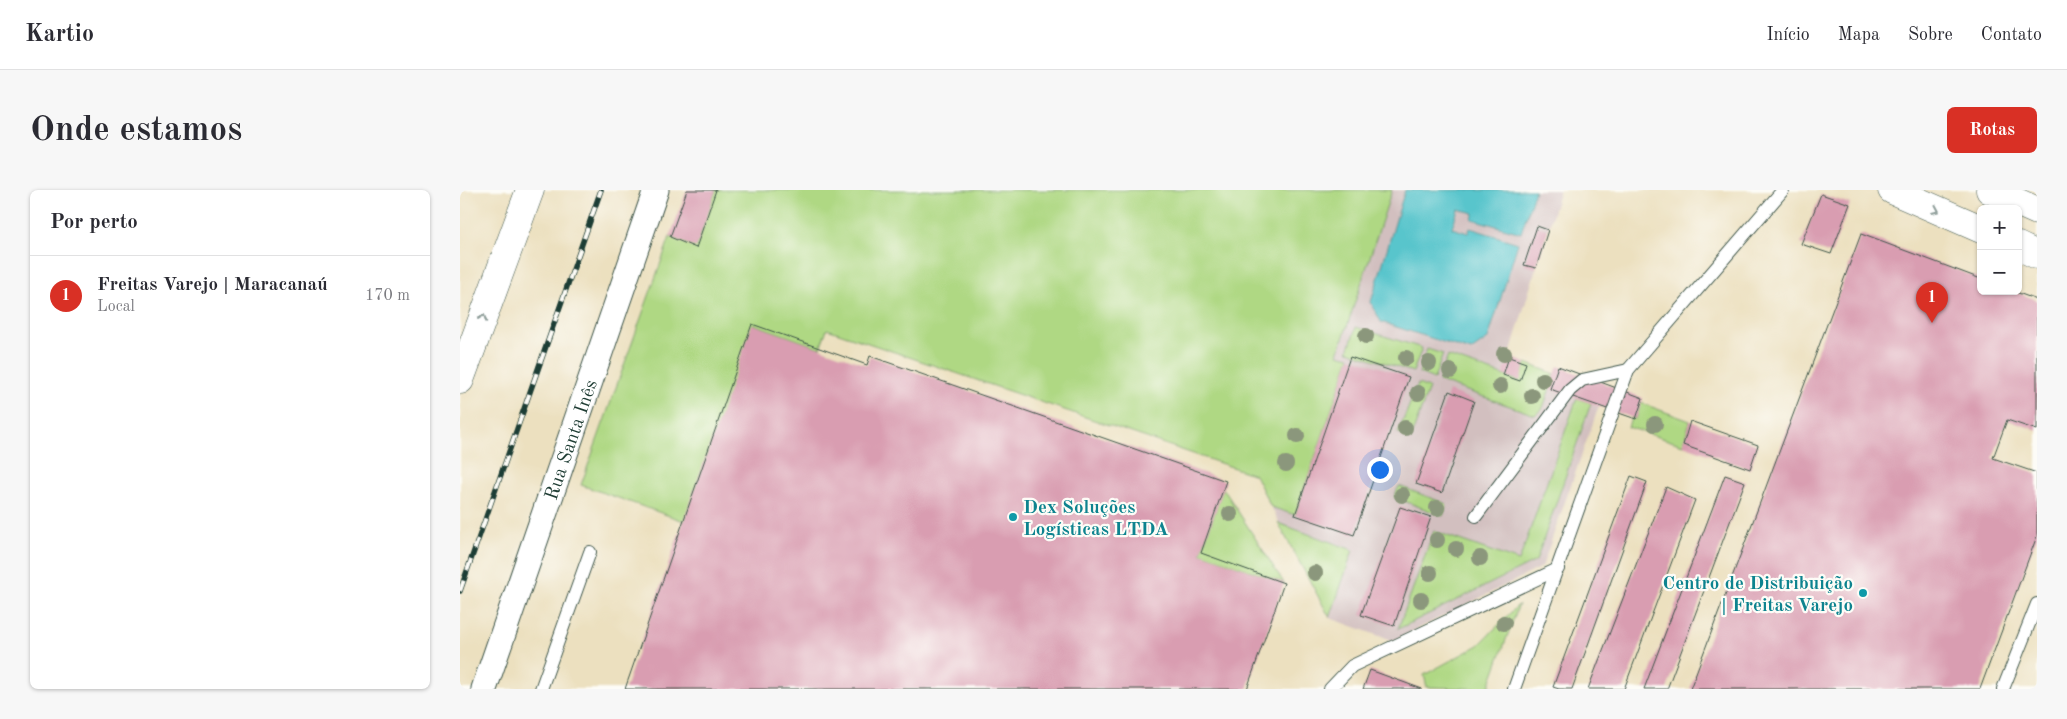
<!DOCTYPE html>
<html lang="pt">
<head>
<meta charset="utf-8">
<style>
  body { margin:0; font-family:"Old Standard TT",serif; background:#f7f7f7; color:#2b2b33 }
  .controls { position:absolute; right:15px; top:15px; display:grid; overflow:hidden; border-radius:8px; box-shadow:0 1px 4px #0004 }
  .controls button { width:45px; height:45px; display:grid; place-items:center; padding:0; border:0; border-bottom:1px solid #e1e1e2; background:#fff; color:#2b2b33; font:25px sans-serif }
  .you { position:absolute; left:919px; top:279px; width:18px; height:18px; margin:-12px; border:4px solid #fff; border-radius:50%; background:#1a73e8; box-shadow:0 0 0 8px #1a73e833 }
  .badge { display:grid; place-items:center; width:32px; height:32px; border-radius:50%; background:#d93025; color:#fff; font-size:16px; font-weight:700 }
  .pin { position:absolute; translate:-50% -41px; filter:drop-shadow(0 1px 2px #0008) }
  .pin::after { content:''; position:absolute; top:26px; width:18px; height:15px; background:inherit; clip-path:polygon(0 0,100% 0,50% 100%) }
  .list { margin:0; padding:0; list-style:none }
  h2 { display:flex; justify-content:space-between; align-items:center; height:65px; margin:0; padding:0 20px; font-size:21px }
  h2 small { font-size:16px; font-weight:400; color:#7c7c81 }
  .list li { display:grid; grid-template-columns:32px 1fr auto; gap:15px; align-items:center; box-sizing:border-box; height:80px; padding:0 20px; border-top:1px solid #e1e1e2 }
  .list b { display:block; font-size:19px; white-space:nowrap }
  .list p { margin:0; font-size:16px; white-space:nowrap; color:#7c7c81 }
  .list em { font-size:16px; font-style:normal; color:#7c7c81 }
  .map { position:relative; flex:none; width:1577px; height:499px; overflow:hidden; border-radius:8px }
  header { display:flex; align-items:center; gap:30px; box-sizing:border-box; height:70px; padding:0 25px; background:#fff; border-bottom:1px solid #e1e1e2 }
  header strong { font-size:24px }
  nav { display:flex; gap:28px; margin-inline-start:auto; font-size:18px }
  .intro { display:flex; align-items:center; justify-content:space-between; box-sizing:border-box; height:120px; padding:0 30px }
  h1 { margin:0; font-size:35px }
  .button { padding:12px 22px; border-radius:8px; background:#d93025; color:#fff; font-size:18px; font-weight:700 }
  main { display:flex; gap:30px; padding:0 30px }
  aside { flex:1; background:#fff; border-radius:8px; box-shadow:0 1px 4px #0004 }
  .map>svg:first-child { display:block }
  .industrial { fill:#d2bfbf }
  .green { fill:#afd883; stroke:#678a5c }
  .water { fill:#58c5cc; stroke:#3c8180 }
  .building { fill:#d99db1 }
  .lines { fill:none; stroke-linecap:round; stroke-linejoin:round }
  .service-casing { stroke:#3e5549; stroke-width:14 }
  .minor-casing { stroke:#3e5549; stroke-width:27 }
  .secondary-casing { stroke:#3e5549; stroke-width:29 }
  .trunk-casing { stroke:#3e5549; stroke-width:29 }
  .service { stroke:#fff; stroke-width:12 }
  .minor { stroke:#fff; stroke-width:25 }
  .secondary { stroke:#fff; stroke-width:28 }
  .trunk { stroke:#fff; stroke-width:28 }
  .rail-casing { stroke:#1f3d34; stroke-width:5.5 }
  .rail { stroke:#fdfcf7; stroke-width:4; stroke-dasharray:11; stroke-linecap:butt }
  .tree { fill:#8b977b }
  .oneway { stroke:#8f9e9a }
  .culture-dot { fill:#0f9aa8; stroke:#fdfcf7; stroke-width:2 }
  .labels { text-anchor:middle; stroke-width:4.5; stroke-linejoin:round; paint-order:stroke }
  .street-label { font-size:19px; fill:#1f3d34; stroke:#fdfcf7 }
  .culture-label { font-size:19px; font-weight:bold; fill:#0d838f; stroke:#fdfcf7; text-anchor:start }
</style>
</head>
<body>
<header>
<strong>Kartio</strong>
<nav><a>Início</a><a>Mapa</a><a>Sobre</a><a>Contato</a></nav>
</header>
<div class="intro"><h1>Onde estamos</h1><a class="button">Rotas</a></div>
<main>
<aside>
<h2>Por perto<small></small></h2>
<ul class="list">
<li><span class="badge">1</span><div><b>Freitas Varejo | Maracanaú</b><p>Local</p></div><em>170 m</em></li>
</ul>
</aside>
<div class="map">
<svg width="1577" height="499" viewBox="0 0 1577 499">
  <rect width="100%" height="100%" fill="#fdfcf7"/>
  <filter id="ink" filterUnits="userSpaceOnUse"><feTurbulence type="fractalNoise" baseFrequency=".02" numOctaves="2"/><feDisplacementMap in="SourceGraphic" scale="10" xChannelSelector="R" yChannelSelector="G"/><feConvolveMatrix kernelMatrix="1 2 1 2 8 2 1 2 1" color-interpolation-filters="sRGB"/></filter>
  <filter id="wash" filterUnits="userSpaceOnUse"><feTurbulence type="fractalNoise" baseFrequency=".0096" numOctaves="4" result="noise"/><feDisplacementMap in="SourceGraphic" scale="20" xChannelSelector="R" yChannelSelector="G"/><feGaussianBlur stdDeviation="1.12" result="paint"/><feColorMatrix in="noise" values="0 0 0 0 0 0 0 0 0 0 0 0 0 0 0 0 0 1.4 0 .05"/><feComposite in="paint" operator="in"/></filter>
  <g filter="url(#wash)">
    <rect width="100%" height="100%" fill="#ece0bf"/>
    <!-- industrial -->
    <path class="industrial" d="M932,0H1100L1049,167L1095,184L1090,199L1139,216L1082,377L933,451L870,428L811,317L836,324L889,168L878,164Z"/>
    <!-- green -->
    <g class="green">
      <path d="M256,0H932L878,164L890,167L835,325L811,317L795,285L367,139L360,158L293,134L224,331L121,295L210,47L236,57Z"/>
      <path d="M896,137L962,158L953,182L888,161Z"/>
      <path d="M967,159L983,164L974,189L959,183Z"/>
      <path d="M988,166L1059,191L1066,173L1095,184L1083,218L1075,225L979,191Z"/>
      <path d="M958,194L969,198L951,247L938,243Z"/>
      <path d="M1117,208L1131,213L1076,371L938,439L974,341L1059,371Z"/>
      <path d="M1181,213L1230,231L1223,255L1168,237L1171,228L1176,229Z"/>
      <path d="M939,296L987,314L983,326L934,307Z"/>
      <path d="M763,298L824,393L741,363Z"/>
      <path d="M818,333L893,360L870,428Z"/>
      <path d="M1059,414L1028,499L967,497L964,485L1019,455Z"/>
    </g>
    <!-- water -->
    <path class="water" d="M945,0H1075L1061,43L1012,29L1014,23L998,19L992,38L1008,43L1010,38L1058,53L1028,149L1011,161L921,132L911,112Z"/>
    <g id="blocks">
      <!-- building -->
      <g class="building">
        <path d="M227,0H256L236,58L210,47Z"/>
        <path d="M1361,4L1390,14L1371,64L1341,54Z"/>
        <path d="M1077,36L1088,40L1076,78L1064,75Z"/>
        <path d="M1401,44L1521,89V101H1553L1577,110V240L1547,230L1533,268L1577,283V346L1520,499H1230Z"/>
        <path d="M292,134L407,175L410,166L766,291L741,363L824,393L787,499H165Z"/>
        <path d="M890,167L949,187L894,345L835,325Z"/>
        <path d="M1049,167L1066,173L1060,191L1043,185Z"/>
        <path d="M1098,176L1183,208L1176,229L1090,199Z"/>
        <path d="M989,201L1014,211L982,303L956,294Z"/>
        <path d="M1230,231L1298,255L1290,279L1223,255Z"/>
        <path d="M1265,285L1285,292L1207,499H1184Z"/>
        <path d="M1171,286L1187,292L1112,499H1099L1093,497Z"/>
        <path d="M1206,297L1235,310L1164,499H1128Z"/>
        <path d="M940,317L971,327L934,436L901,425Z"/>
        <path d="M910,480L962,499H903Z"/>
      </g>
    </g>
  </g>
  <g filter="url(#ink)">
    <use href="#blocks" fill-opacity="0" stroke="#3e5549" stroke-width="1"/>
    <g class="lines">
      <!-- service casing -->
      <g class="service-casing">
        <g id="service">
          <path d="M1016,326L1110,200L1122,190L1168,180"/>
          <path d="M81,499L130,362"/>
          <path d="M870,499L892,476L1098,379"/>
          <path d="M1054,499L1168,180L1323,0"/>
          <path d="M1543,499L1577,414"/>
        </g>
      </g>
      <!-- minor casing -->
      <g class="minor-casing">
        <g id="minor">
          <path id="s1" d="M24,499L196,0"/>
        </g>
      </g>
      <!-- secondary casing -->
      <g class="secondary-casing">
        <g id="secondary">
          <path d="M1432,0L1521,39"/>
          <path d="M1530,0L1577,21"/>
          <path d="M1558,56L1577,65"/>
        </g>
      </g>
      <!-- trunk casing -->
      <g class="trunk-casing">
        <path id="trunk" d="M0,190L70,0"/>
      </g>
      <!-- service -->
      <use href="#service" class="service"/>
      <!-- minor -->
      <use href="#minor" class="minor"/>
      <!-- secondary -->
      <use href="#secondary" class="secondary"/>
      <!-- trunk -->
      <use href="#trunk" class="trunk"/>
      <!-- rail casing -->
      <g class="rail-casing">
        <path id="rail" d="M0,401L141,0"/>
      </g>
      <!-- rail -->
      <use href="#rail" class="rail"/>
    </g>
    <!-- trees -->
    <g class="tree">
      <circle cx="906" cy="146" r="8"/>
      <circle cx="1044" cy="164" r="8"/>
      <circle cx="946" cy="168" r="8"/>
      <circle cx="969" cy="173" r="8"/>
      <circle cx="990" cy="181" r="8"/>
      <circle cx="1083" cy="190" r="8"/>
      <circle cx="1040" cy="196" r="8"/>
      <circle cx="958" cy="203" r="8"/>
      <circle cx="1072" cy="206" r="8"/>
      <circle cx="1195" cy="234" r="8"/>
      <circle cx="945" cy="238" r="8"/>
      <circle cx="837" cy="246" r="8"/>
      <circle cx="826" cy="274" r="8"/>
      <circle cx="942" cy="305" r="8"/>
      <circle cx="977" cy="318" r="8"/>
      <circle cx="770" cy="324" r="8"/>
      <circle cx="977" cy="350" r="8"/>
      <circle cx="996" cy="359" r="8"/>
      <circle cx="1020" cy="368" r="8"/>
      <circle cx="855" cy="383" r="8"/>
      <circle cx="970" cy="383" r="8"/>
      <circle cx="961" cy="410" r="8"/>
      <circle cx="1044" cy="433" r="8"/>
    </g>
    <!-- one-way arrows -->
    <defs><path id="oneway-chevron" d="M-2-3.5L2.5 0L-2 3.5" fill="none" stroke-width="1.6" stroke-linecap="round" stroke-linejoin="round" transform="scale(1.25)"/></defs>
    <g class="oneway">
      <use href="#oneway-chevron" transform="translate(1476 20) rotate(24)"/>
      <use href="#oneway-chevron" transform="translate(23 128) rotate(-70)"/>
    </g>
  </g>
  <!-- markers -->
  <g class="culture-dot">
    <circle cx="553" cy="327" r="5"/>
    <circle cx="1403" cy="403" r="5"/>
  </g>
  <g class="labels">
    <!-- street labels -->
    <g class="street-label">
      <text dy="7" stroke="none"><textPath href="#s1" startOffset="264">Rua Santa Inês</textPath></text>
    </g>
    <!-- culture labels -->
    <g class="culture-label">
      <text x="563" y="323">Dex Soluções<tspan x="563" dy="22">Logísticas LTDA</tspan></text>
      <text x="1393" y="399" text-anchor="end">Centro de Distribuição<tspan x="1393" dy="22">| Freitas Varejo</tspan></text>
    </g>
  </g>
</svg>
<div class="controls">
<button>+</button>
<button>−</button>
</div>
<div class="you"></div>
<div class="pin badge" style="left:1472px;top:133px">1</div>
</div>
</main>
</body>
</html>
